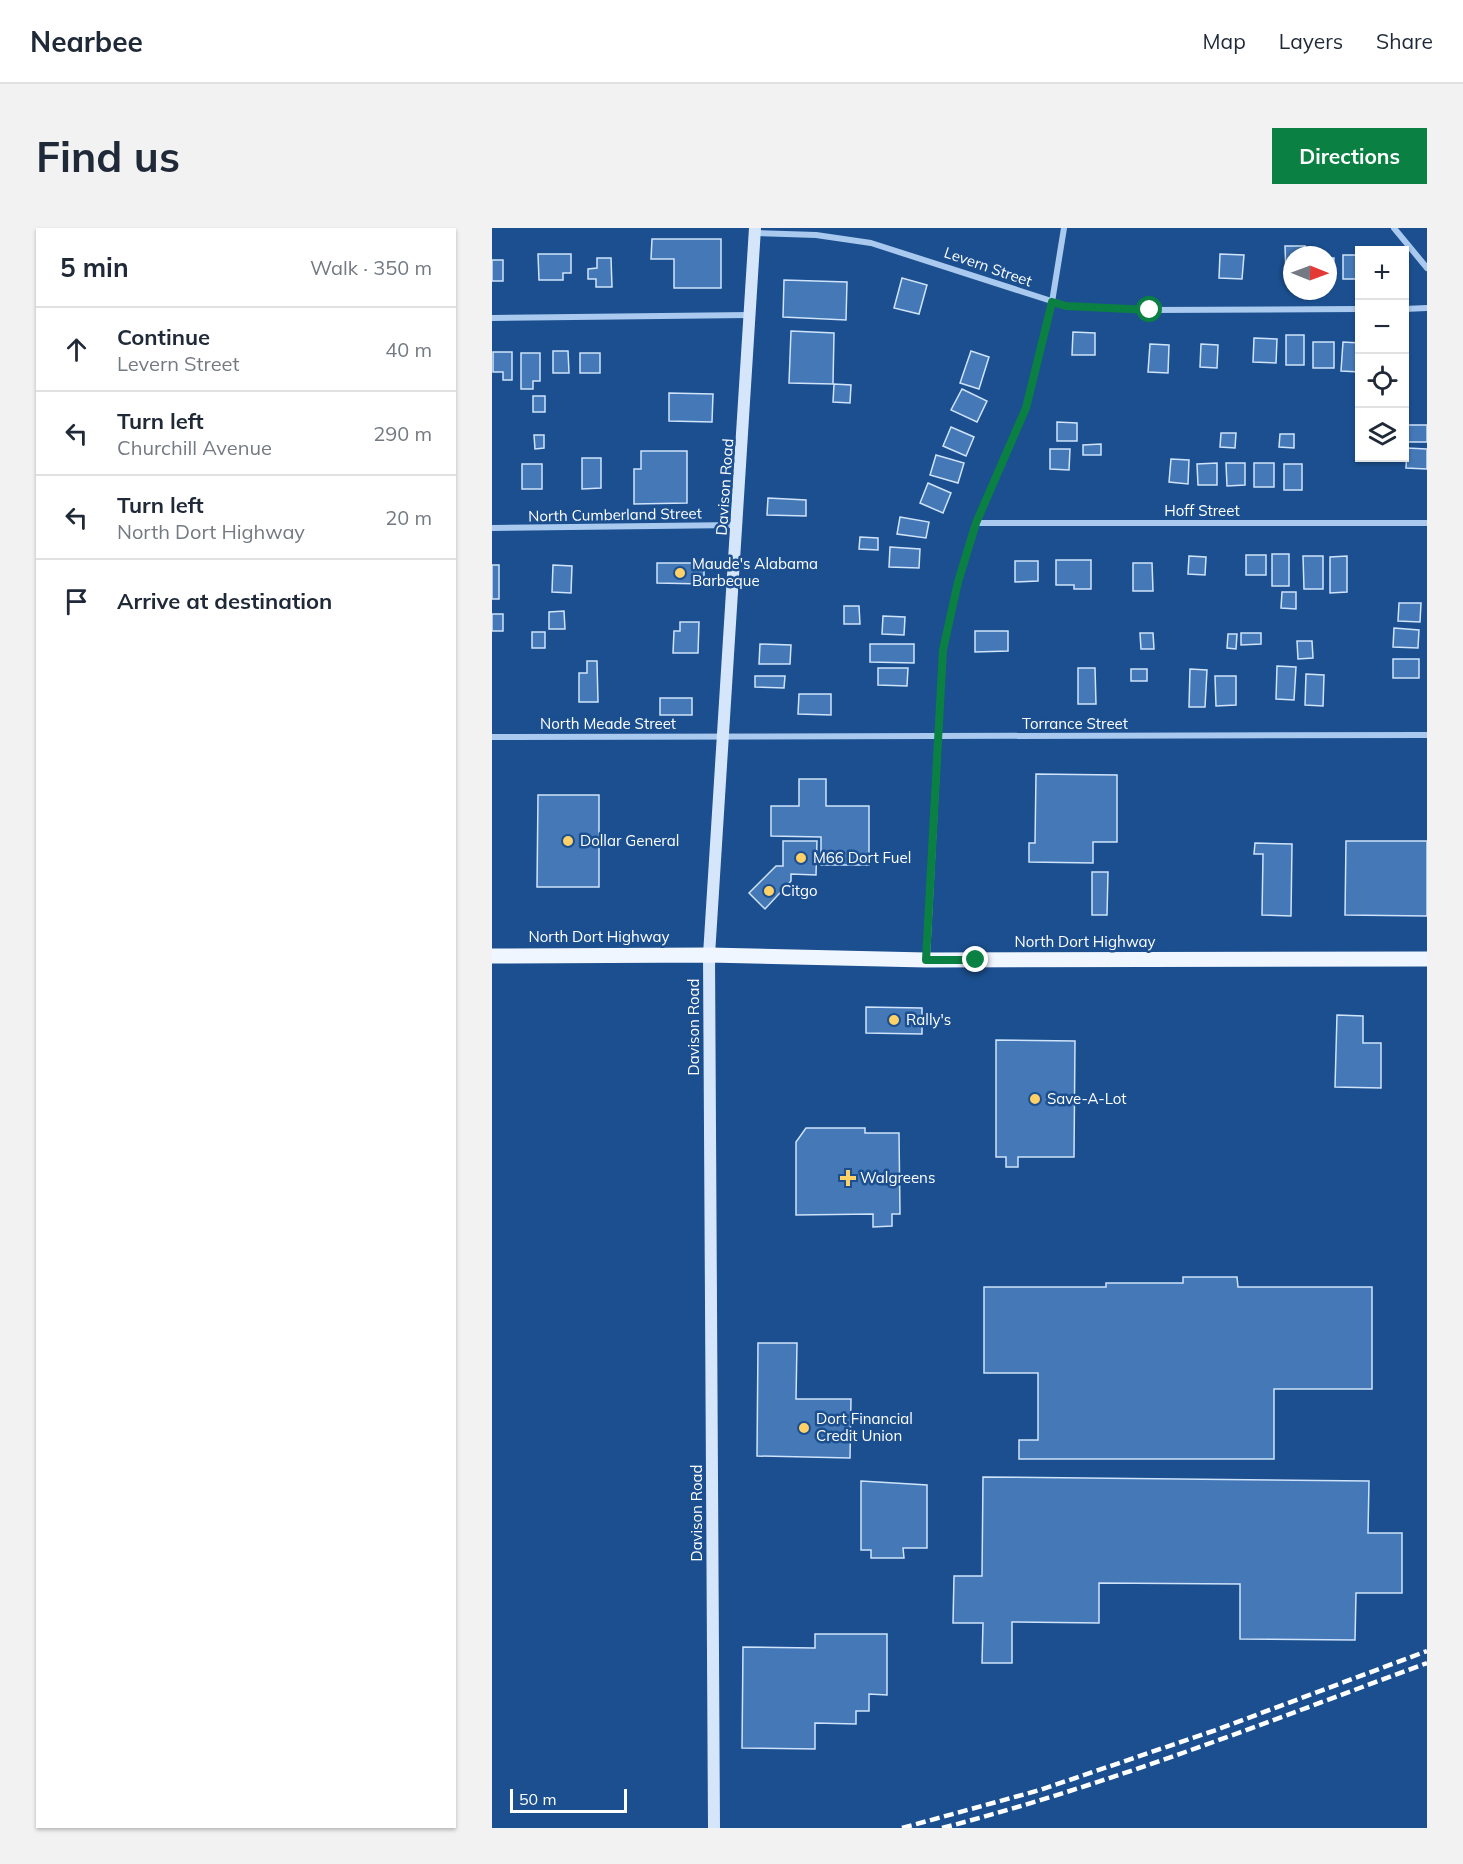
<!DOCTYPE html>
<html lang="en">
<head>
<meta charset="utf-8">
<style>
  body { margin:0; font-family:Mulish,sans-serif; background:#f2f2f3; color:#1f2937 }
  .controls { position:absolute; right:18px; top:18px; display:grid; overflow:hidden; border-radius:0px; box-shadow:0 2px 4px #0004 }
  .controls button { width:54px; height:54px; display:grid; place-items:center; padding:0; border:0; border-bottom:2px solid #e0e1e3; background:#fff; color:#1f2937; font:30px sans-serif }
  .compass { position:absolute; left:791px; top:18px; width:54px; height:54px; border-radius:50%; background:#fff; box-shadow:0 2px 4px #0004; rotate:91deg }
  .scale { position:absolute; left:18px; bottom:15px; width:117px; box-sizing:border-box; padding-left:6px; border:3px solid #fff; border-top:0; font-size:16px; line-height:21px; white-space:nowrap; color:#fff; -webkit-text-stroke:4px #1b4f8f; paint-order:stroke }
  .stop { position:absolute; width:18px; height:18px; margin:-14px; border:4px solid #0b8043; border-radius:50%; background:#fff }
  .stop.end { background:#0b8043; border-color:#fff; box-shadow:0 2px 6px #0008 }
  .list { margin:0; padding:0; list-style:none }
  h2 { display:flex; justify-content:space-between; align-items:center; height:78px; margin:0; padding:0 24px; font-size:26px }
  h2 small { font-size:20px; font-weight:400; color:#747a83 }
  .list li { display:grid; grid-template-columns:39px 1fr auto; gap:18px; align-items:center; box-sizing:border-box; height:84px; padding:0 24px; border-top:2px solid #e0e1e3 }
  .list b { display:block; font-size:22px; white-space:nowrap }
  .list p { margin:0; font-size:20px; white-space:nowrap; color:#747a83 }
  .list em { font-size:20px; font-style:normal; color:#747a83 }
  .icon { flex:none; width:33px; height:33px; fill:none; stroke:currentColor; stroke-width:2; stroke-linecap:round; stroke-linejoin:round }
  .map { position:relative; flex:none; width:935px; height:1600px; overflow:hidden; border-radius:0px }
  header { display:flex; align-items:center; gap:36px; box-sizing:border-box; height:84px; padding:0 30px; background:#fff; border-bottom:2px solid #e0e1e3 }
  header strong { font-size:28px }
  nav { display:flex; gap:33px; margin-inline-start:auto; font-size:21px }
  .intro { display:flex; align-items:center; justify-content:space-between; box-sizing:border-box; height:144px; padding:0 36px }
  h1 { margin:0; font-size:42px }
  .button { padding:15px 27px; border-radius:0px; background:#0b8043; color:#fff; font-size:21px; font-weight:700 }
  main { display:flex; gap:36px; padding:0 36px }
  aside { flex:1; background:#fff; border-radius:0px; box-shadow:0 2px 4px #0004 }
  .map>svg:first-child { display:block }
  .building { fill:#4478b7; stroke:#cfe3fa; stroke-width:1.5 }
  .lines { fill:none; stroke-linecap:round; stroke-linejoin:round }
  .minor { stroke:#a9c9ee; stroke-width:6 }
  .secondary { stroke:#d6e6fa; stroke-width:12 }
  .primary { stroke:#f0f6ff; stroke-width:15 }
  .rail { stroke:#fff; stroke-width:4.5; stroke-dasharray:10 4.5; stroke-linecap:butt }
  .route { stroke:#0b8043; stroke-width:8 }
  .poi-dot { fill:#ffd166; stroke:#1b4f8f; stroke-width:2 }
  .labels { text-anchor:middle; stroke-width:5; stroke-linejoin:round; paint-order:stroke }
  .street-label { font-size:15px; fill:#fff; stroke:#1b4f8f }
  .poi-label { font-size:15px; fill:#fff; stroke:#1b4f8f; text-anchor:start }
</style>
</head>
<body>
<header>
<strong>Nearbee</strong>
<nav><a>Map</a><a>Layers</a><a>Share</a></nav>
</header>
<div class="intro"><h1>Find us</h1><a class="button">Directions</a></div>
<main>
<aside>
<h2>5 min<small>Walk · 350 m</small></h2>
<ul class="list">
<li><svg class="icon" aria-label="ahead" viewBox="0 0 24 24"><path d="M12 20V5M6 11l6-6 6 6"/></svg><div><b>Continue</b><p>Levern Street</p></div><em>40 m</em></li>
<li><svg class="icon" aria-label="left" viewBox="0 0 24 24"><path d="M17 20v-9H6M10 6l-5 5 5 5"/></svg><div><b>Turn left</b><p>Churchill Avenue</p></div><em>290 m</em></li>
<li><svg class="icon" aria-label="left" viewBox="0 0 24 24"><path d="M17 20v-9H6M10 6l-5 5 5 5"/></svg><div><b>Turn left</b><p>North Dort Highway</p></div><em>20 m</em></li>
<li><svg class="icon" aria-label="arrive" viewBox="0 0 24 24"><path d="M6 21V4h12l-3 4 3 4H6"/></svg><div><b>Arrive at destination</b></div></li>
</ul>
</aside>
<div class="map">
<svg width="935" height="1600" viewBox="0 0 935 1600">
  <rect width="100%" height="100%" fill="#1b4f8f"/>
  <!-- building -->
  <g class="building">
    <path d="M160,11H229V60H182V31H159Z"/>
    <path d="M793,18H813V27H800V46H794Z"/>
    <path d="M46,26H79V45H71V52H47Z"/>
    <path d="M728,26L752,27L750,51L727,50Z"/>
    <rect x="851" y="27" width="17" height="24"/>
    <path d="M105,30H119L120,59H104V51H96V41L105,40Z"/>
    <path d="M836,30H842L841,47H836Z"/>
    <rect x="0" y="32" width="11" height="21"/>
    <path d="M410,50L435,57L427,86L402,80Z"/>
    <path d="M292,52L355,54L354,92L291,89Z"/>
    <path d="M299,103L342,105L341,156L297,155Z"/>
    <path d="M581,104L603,105V127H580Z"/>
    <rect x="794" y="107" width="18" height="30"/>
    <path d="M762,110L785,111L784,135L761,134Z"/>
    <rect x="821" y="114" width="21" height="26"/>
    <path d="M851,114L868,115V144L849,143Z"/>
    <path d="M658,116L677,117L676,145L656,144Z"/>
    <path d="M709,116L726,117L725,140L708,139Z"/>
    <path d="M61,123H76L77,145H61Z"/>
    <path d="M479,123L497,129L487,161L468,155Z"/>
    <path d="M1,124H20V152H11V144H1Z"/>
    <path d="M29,125H48V153H41V161H29Z"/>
    <rect x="88" y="125" width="20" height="20"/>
    <path d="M342,156L359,157L358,175L341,174Z"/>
    <path d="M470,161L495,173L485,194L459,182Z"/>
    <path d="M177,165L221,166L220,194L177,193Z"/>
    <rect x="41" y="168" width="12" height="16"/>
    <path d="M565,194L585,195V213H565Z"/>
    <rect x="914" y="197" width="21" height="17"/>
    <path d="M459,199L482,209L474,228L451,218Z"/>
    <path d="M729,205H744L743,220L728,219Z"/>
    <path d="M788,206H802V220L787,219Z"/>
    <path d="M42,207H52V220L43,221Z"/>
    <path d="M609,216V227H591V217Z"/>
    <path d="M915,220L935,221V241L914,240Z"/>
    <path d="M558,221H578L577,242L558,241Z"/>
    <path d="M149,223H195V275L142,276V241H149Z"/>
    <path d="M444,227L472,235L466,255L438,247Z"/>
    <path d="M90,230H109V260L90,261Z"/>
    <path d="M679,231L697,232L696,256L677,254Z"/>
    <path d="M725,235V257H706L705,236Z"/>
    <path d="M734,235H753V257L735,258Z"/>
    <rect x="762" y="235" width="20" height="24"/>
    <rect x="30" y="236" width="20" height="25"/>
    <rect x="792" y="236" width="18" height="26"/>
    <path d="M436,255L459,265L451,285L428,275Z"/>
    <path d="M276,270L314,272V288L275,287Z"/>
    <path d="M408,289L437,294L434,310L405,306Z"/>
    <path d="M368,309L386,310V322L367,321Z"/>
    <path d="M398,319L428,321L427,340L397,339Z"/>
    <rect x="780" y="326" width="17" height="32"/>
    <rect x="754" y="327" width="20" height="20"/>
    <path d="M697,328L714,329L713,347L696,346Z"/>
    <path d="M811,328H831V361H812Z"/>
    <path d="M855,328V364L838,365V329Z"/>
    <path d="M564,332H599V361H582V357H564Z"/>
    <path d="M523,333H546V353L523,354Z"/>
    <path d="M165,335H212V356L165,355Z"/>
    <path d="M641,335H660L661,363H641Z"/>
    <rect x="0" y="337" width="7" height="34"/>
    <path d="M61,337L80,338L79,365L60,364Z"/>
    <path d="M790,364H804V381L789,380Z"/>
    <path d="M907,375H929L928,394L906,393Z"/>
    <path d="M352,378H367L368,396H352Z"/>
    <path d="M72,383L73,401H57V384Z"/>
    <rect x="0" y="386" width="11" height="17"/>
    <path d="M391,388L413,389L412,407L390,406Z"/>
    <path d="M188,394H207L206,425H181L182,403H188Z"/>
    <path d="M902,400L927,402L926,420L901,419Z"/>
    <path d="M483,403H516V423L483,424Z"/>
    <rect x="40" y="404" width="13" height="16"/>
    <path d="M648,405H661L662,421H649Z"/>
    <path d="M749,405H769V416L749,417Z"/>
    <path d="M736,406H745L744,421L735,420Z"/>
    <path d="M805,413H820L821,430L806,431Z"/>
    <path d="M268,416L299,417L298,436H267Z"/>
    <path d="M378,416H422V435L378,434Z"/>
    <rect x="901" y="431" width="26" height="19"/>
    <path d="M95,433H105L106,474H87V445H95Z"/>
    <path d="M785,438L804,439L802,472L784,471Z"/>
    <path d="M386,440H416L415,458L386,457Z"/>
    <path d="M586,440H603L604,476H586Z"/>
    <rect x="639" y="441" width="16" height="12"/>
    <path d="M698,441L715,442L713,479H697Z"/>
    <path d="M814,446L832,447L831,478L813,477Z"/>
    <path d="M263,448H293L292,460L263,459Z"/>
    <path d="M723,448H744V477L724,478Z"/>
    <path d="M307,466H339V487L306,486Z"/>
    <rect x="168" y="470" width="32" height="17"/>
    <path d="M544,546L625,547V614H601V635L537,634V615H543Z"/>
    <path d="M307,551H334V578H377V637H329V609L279,608V578H307Z"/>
    <path d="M46,567H107V659H45Z"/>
    <path d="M291,613H325L324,647L299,646V653L273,681L257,665L284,638H291Z"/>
    <path d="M854,613H935V688L853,687Z"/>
    <path d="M763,615L800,616L799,688L770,687L771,626H762Z"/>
    <path d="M600,644H616L615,687H600Z"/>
    <path d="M374,779L430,780V806L374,805Z"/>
    <path d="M845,787L871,788V815H889V860L843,859Z"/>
    <path d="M504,812L583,813L582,929H526V939H514V929H504Z"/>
    <path d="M314,900H373V905H407L408,986H400V998L381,999V986L304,987V914Z"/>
    <path d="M691,1049H745L746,1059H880V1161H782V1231H527V1212H546V1145H492V1059H614V1055H691Z"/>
    <path d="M266,1115H305L304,1171H359L358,1230L265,1228Z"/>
    <path d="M491,1249L877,1253L876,1305H910V1365H864L863,1412L748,1411V1356L607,1355V1395L520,1394V1435H490L491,1395H461L462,1348H490Z"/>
    <path d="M369,1253L435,1257V1320H411L412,1330H379V1322H369Z"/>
    <path d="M323,1406H395V1467L377,1466V1483H364V1496L323,1495V1521L250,1520L251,1419L323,1420Z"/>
  </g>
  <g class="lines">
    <!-- minor -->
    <g class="minor">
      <path d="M902,0L935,40"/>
      <path d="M263,5L324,7L379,15L575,78L658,82L868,81"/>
      <path d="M912,81L935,80"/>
      <path d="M0,90L257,87"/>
      <path d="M484,295H935"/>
      <path d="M0,300L245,297"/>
      <path d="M0,509L935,507"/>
      <path d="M435,730L451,422L466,354L484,295L534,180L560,74L572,0"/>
    </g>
    <!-- secondary -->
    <path class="secondary" d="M222,1600L217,727L263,0"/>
    <!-- primary -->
    <path class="primary" d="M0,728L217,727L434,732L935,731"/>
    <!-- rail -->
    <g class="rail">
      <path d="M410,1600L548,1562L724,1502L935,1423"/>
      <path d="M450,1600C616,1557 775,1494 935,1435"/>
    </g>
  </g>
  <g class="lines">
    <!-- route -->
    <path class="route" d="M484,732H434L451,422L466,354L484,295L534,180L560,74L574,78L658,82"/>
  </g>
  <!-- markers -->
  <g class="poi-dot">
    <circle cx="188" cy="345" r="6"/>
    <circle cx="76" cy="613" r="6"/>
    <circle cx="309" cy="630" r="6"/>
    <circle cx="277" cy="663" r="6"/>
    <circle cx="402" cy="792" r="6"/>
    <circle cx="543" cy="871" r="6"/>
    <path d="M353 941h6v6h6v6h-6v6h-6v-6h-6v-6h6z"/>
    <circle cx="312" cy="1200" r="6"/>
  </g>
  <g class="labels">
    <!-- street labels -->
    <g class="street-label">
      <text transform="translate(496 39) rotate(19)" y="5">Levern Street</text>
      <text transform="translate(233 259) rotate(-86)" y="5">Davison Road</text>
      <text x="710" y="288">Hoff Street</text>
      <text transform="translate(123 287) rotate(-1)" y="5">North Cumberland Street</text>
      <text x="116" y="501">North Meade Street</text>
      <text x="583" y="501">Torrance Street</text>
      <text x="107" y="714">North Dort Highway</text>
      <text x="593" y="719">North Dort Highway</text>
      <text transform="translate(202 799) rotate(-90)" y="5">Davison Road</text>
      <text transform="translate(205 1285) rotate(-90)" y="5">Davison Road</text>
    </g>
    <!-- poi labels -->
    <g class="poi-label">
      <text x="200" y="341">Maude's Alabama<tspan x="200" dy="17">Barbeque</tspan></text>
      <text x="88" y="618">Dollar General</text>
      <text x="321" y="635">M66 Dort Fuel</text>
      <text x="289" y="668">Citgo</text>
      <text x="414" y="797">Rally's</text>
      <text x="555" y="876">Save-A-Lot</text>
      <text x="368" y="955">Walgreens</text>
      <text x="324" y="1196">Dort Financial<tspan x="324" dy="17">Credit Union</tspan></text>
    </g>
  </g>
</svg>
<div class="controls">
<button>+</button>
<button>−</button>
<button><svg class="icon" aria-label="locate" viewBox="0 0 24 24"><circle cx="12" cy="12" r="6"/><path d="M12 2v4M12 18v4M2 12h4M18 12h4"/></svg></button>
<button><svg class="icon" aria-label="layers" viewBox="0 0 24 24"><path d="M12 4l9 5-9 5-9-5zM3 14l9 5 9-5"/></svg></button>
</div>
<svg class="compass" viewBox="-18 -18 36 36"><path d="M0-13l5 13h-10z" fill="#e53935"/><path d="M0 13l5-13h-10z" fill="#747a83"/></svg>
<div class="scale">50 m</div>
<div class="stop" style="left:658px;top:82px"></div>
<div class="stop end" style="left:484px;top:732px"></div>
</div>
</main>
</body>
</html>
